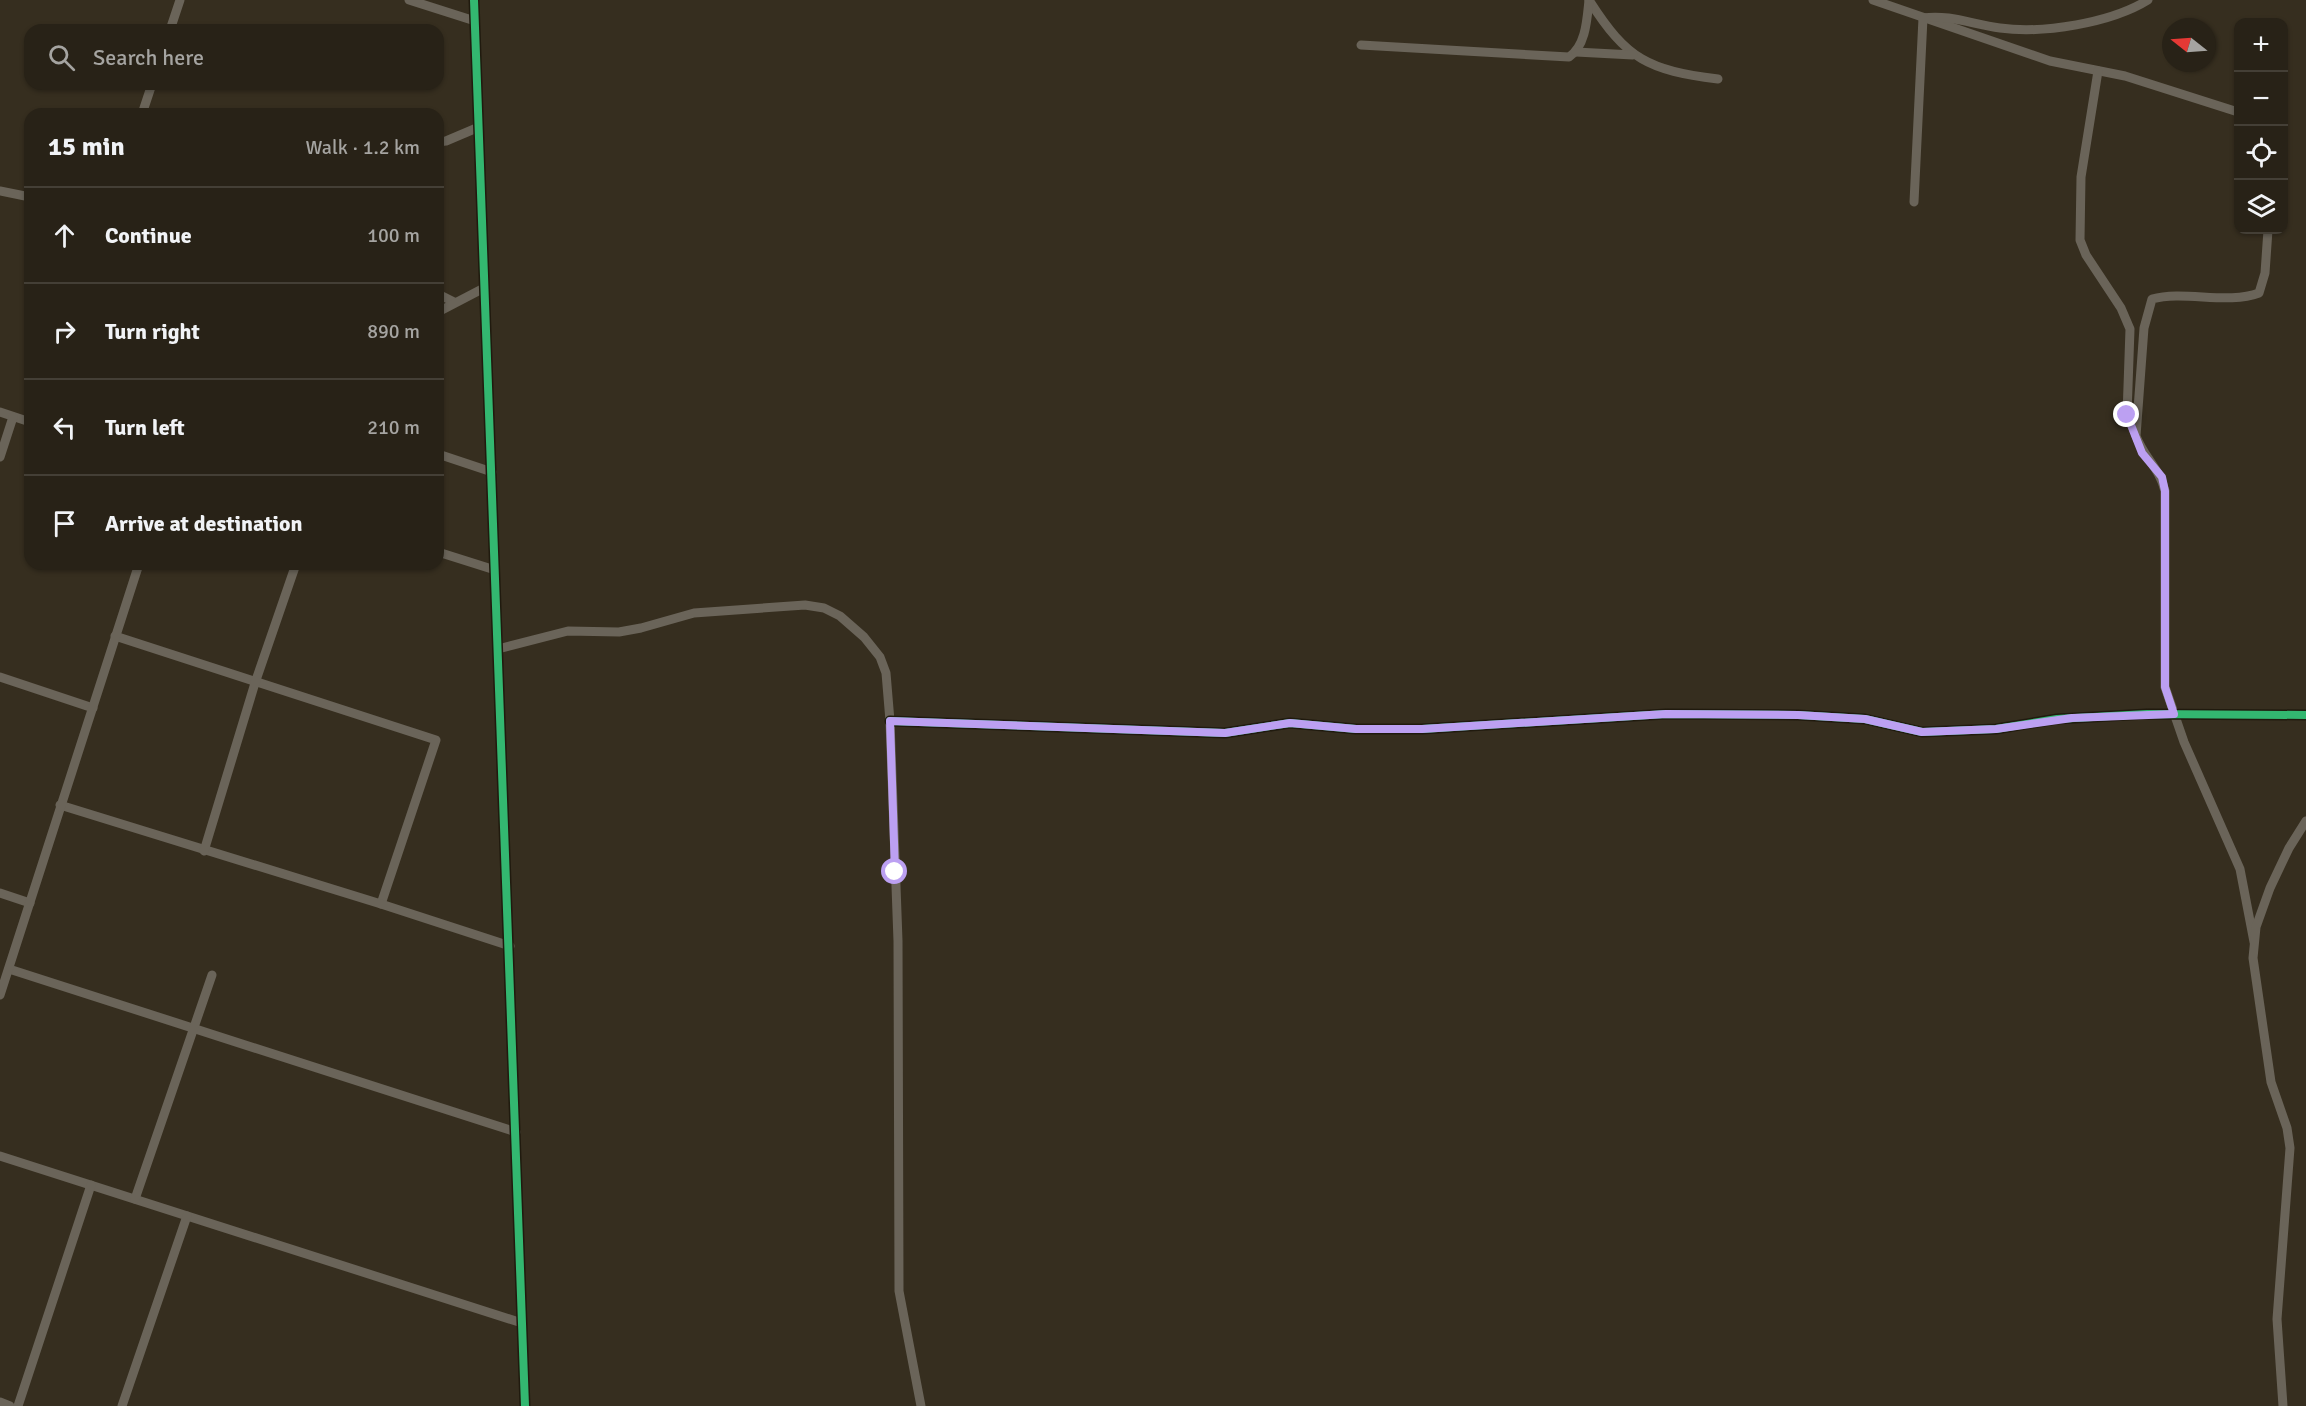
<!DOCTYPE html>
<html lang="en">
<head>
<meta charset="utf-8">
<style>
  body { margin:0; font-family:Signika,sans-serif; background:#342f24; color:#f1f3f6 }
  .controls { position:absolute; right:18px; top:18px; display:grid; overflow:hidden; border-radius:12px; box-shadow:0 2px 4px #0004 }
  .controls button { width:54px; height:54px; display:grid; place-items:center; padding:0; border:0; border-bottom:2px solid #443f36; background:#282217; color:#f1f3f6; font:30px sans-serif }
  .compass { position:absolute; left:2162px; top:18px; width:54px; height:54px; border-radius:50%; background:#282217; box-shadow:0 2px 4px #0004; rotate:287deg }
  .stop { position:absolute; width:18px; height:18px; margin:-14px; border:4px solid #bca0f2; border-radius:50%; background:#fff }
  .stop.end { background:#bca0f2; border-color:#fff; box-shadow:0 2px 6px #0008 }
  .list { margin:0; padding:0; list-style:none }
  h2 { display:flex; justify-content:space-between; align-items:center; height:78px; margin:0; padding:0 24px; font-size:26px }
  h2 small { font-size:20px; font-weight:400; color:#a5a4a1 }
  .list li { display:grid; grid-template-columns:39px 1fr auto; gap:18px; align-items:center; box-sizing:border-box; height:96px; padding:0 24px; border-top:2px solid #443f36 }
  .list b { display:block; font-size:22px; white-space:nowrap }
  .list em { font-size:20px; font-style:normal; color:#a5a4a1 }
  .icon { flex:none; width:33px; height:33px; fill:none; stroke:currentColor; stroke-width:2; stroke-linecap:round; stroke-linejoin:round }
  .map { position:relative; flex:none; width:2306px; height:1406px; overflow:hidden }
  .search { position:absolute; background:#282217; box-shadow:0 2px 4px #0004; left:24px; top:24px; width:420px; height:66px; display:flex; align-items:center; gap:15px; box-sizing:border-box; padding:0 21px; border-radius:18px; color:#a5a4a1; font-size:22px }
  .panel { position:absolute; background:#282217; box-shadow:0 2px 4px #0004; left:24px; top:108px; width:420px; height:462px; border-radius:18px }
  .map>svg:first-child { display:block }
  .lines { fill:none; stroke-linecap:round; stroke-linejoin:round }
  .minor { stroke:#6a6459; stroke-width:9 }
  .cycleway-casing { stroke:#201a0e; stroke-width:11 }
  .cycleway { stroke:#33b770; stroke-width:8 }
  .route { stroke:#bca0f2; stroke-width:8 }
</style>
</head>
<body>
<div class="map">
<svg width="2306" height="1406" viewBox="0 0 2306 1406">
  <rect width="100%" height="100%" fill="#362e1f"/>
  <g class="lines">
    <!-- minor -->
    <g class="minor">
      <path d="M409,0L475,21"/>
      <path d="M474,0L525,1406"/>
      <path d="M1589,0C1627,60 1648,70 1718,79"/>
      <path d="M1873,0L2050,61L2125,76L2238,112"/>
      <path d="M170,30L180,0"/>
      <path d="M1361,45L1569,57C1586,46 1587,19 1589,0"/>
      <path d="M1576,52L1633,55"/>
      <path d="M2098,71L2081,177L2080,240L2086,255L2121,308L2130,329L2127,415L2135,432"/>
      <path d="M142,114L152,84"/>
      <path d="M438,142L446,141L479,127"/>
      <path d="M0,191L30,197"/>
      <path d="M1914,202L1923,18C1950,14 1974,25 2000,28C2043,34 2111,23 2148,0"/>
      <path d="M438,294L454,302"/>
      <path d="M438,312L484,288"/>
      <path d="M0,412L30,422"/>
      <path d="M438,454L492,472"/>
      <path d="M0,457L13,417"/>
      <path d="M438,552L495,570"/>
      <path d="M115,636L436,740L381,904"/>
      <path d="M498,649L568,631L619,632L641,628L694,613L805,605L824,608L840,616L864,637L880,657L886,673L890,721L898,941L899,1291L921,1406"/>
      <path d="M0,677L93,708"/>
      <path d="M890,721L1225,733L1290,723L1356,729H1422L1666,714L1798,715L1865,719L1922,732L1996,729L2057,719L2147,714L2306,715"/>
      <path d="M60,805L381,904L510,946"/>
      <path d="M204,851L255,683L296,564"/>
      <path d="M0,893L30,903"/>
      <path d="M2254,942L2240,869L2184,742L2165,687V491C2160,469 2144,457 2136,436L2144,328L2152,299C2184,290 2228,305 2259,293L2265,273L2268,230"/>
      <path d="M9,969L516,1132"/>
      <path d="M0,995L139,564"/>
      <path d="M0,1156L522,1323"/>
      <path d="M135,1199L212,975"/>
      <path d="M0,1402L10,1406"/>
      <path d="M18,1406L91,1185"/>
      <path d="M122,1406L187,1216"/>
      <path d="M2283,1406L2277,1319L2290,1148L2287,1128L2271,1082L2253,958L2256,927L2270,888L2289,848L2306,821"/>
    </g>
    <!-- cycleway casing -->
    <g class="cycleway-casing">
      <g id="cycleway">
        <path d="M474,0L525,1406"/>
        <path d="M890,721L1225,733L1290,723L1356,729H1422L1666,714L1798,715L1865,719L1922,732L1996,729L2057,719L2147,714L2306,715"/>
      </g>
    </g>
    <!-- cycleway -->
    <use href="#cycleway" class="cycleway"/>
  </g>
  <g class="lines">
    <!-- route -->
    <path class="route" d="M895,872L890,721L1225,733L1290,723L1356,729H1422L1666,714L1798,715L1865,719L1922,732L1996,729L2072,718L2174,714L2165,687V491L2162,477L2142,453L2127,415"/>
  </g>
</svg>
<div class="controls">
<button>+</button>
<button>−</button>
<button><svg class="icon" aria-label="locate" viewBox="0 0 24 24"><circle cx="12" cy="12" r="6"/><path d="M12 2v4M12 18v4M2 12h4M18 12h4"/></svg></button>
<button><svg class="icon" aria-label="layers" viewBox="0 0 24 24"><path d="M12 4l9 5-9 5-9-5zM3 14l9 5 9-5"/></svg></button>
</div>
<svg class="compass" viewBox="-18 -18 36 36"><path d="M0-13l5 13h-10z" fill="#e53935"/><path d="M0 13l5-13h-10z" fill="#a5a4a1"/></svg>
<div class="stop" style="left:895px;top:872px"></div>
<div class="stop end" style="left:2127px;top:415px"></div>
<div class="search"><svg class="icon" aria-label="search" viewBox="0 0 24 24"><circle cx="10" cy="10" r="6"/><path d="M15 15l6 6"/></svg>Search here</div>
<section class="panel">
<h2>15 min<small>Walk · 1.2 km</small></h2>
<ul class="list">
<li><svg class="icon" aria-label="ahead" viewBox="0 0 24 24"><path d="M12 20V5M6 11l6-6 6 6"/></svg><div><b>Continue</b></div><em>100 m</em></li>
<li><svg class="icon" aria-label="right" viewBox="0 0 24 24"><path d="M7 20v-9h11M14 6l5 5-5 5"/></svg><div><b>Turn right</b></div><em>890 m</em></li>
<li><svg class="icon" aria-label="left" viewBox="0 0 24 24"><path d="M17 20v-9H6M10 6l-5 5 5 5"/></svg><div><b>Turn left</b></div><em>210 m</em></li>
<li><svg class="icon" aria-label="arrive" viewBox="0 0 24 24"><path d="M6 21V4h12l-3 4 3 4H6"/></svg><div><b>Arrive at destination</b></div></li>
</ul>
</section>
</div>
</body>
</html>
